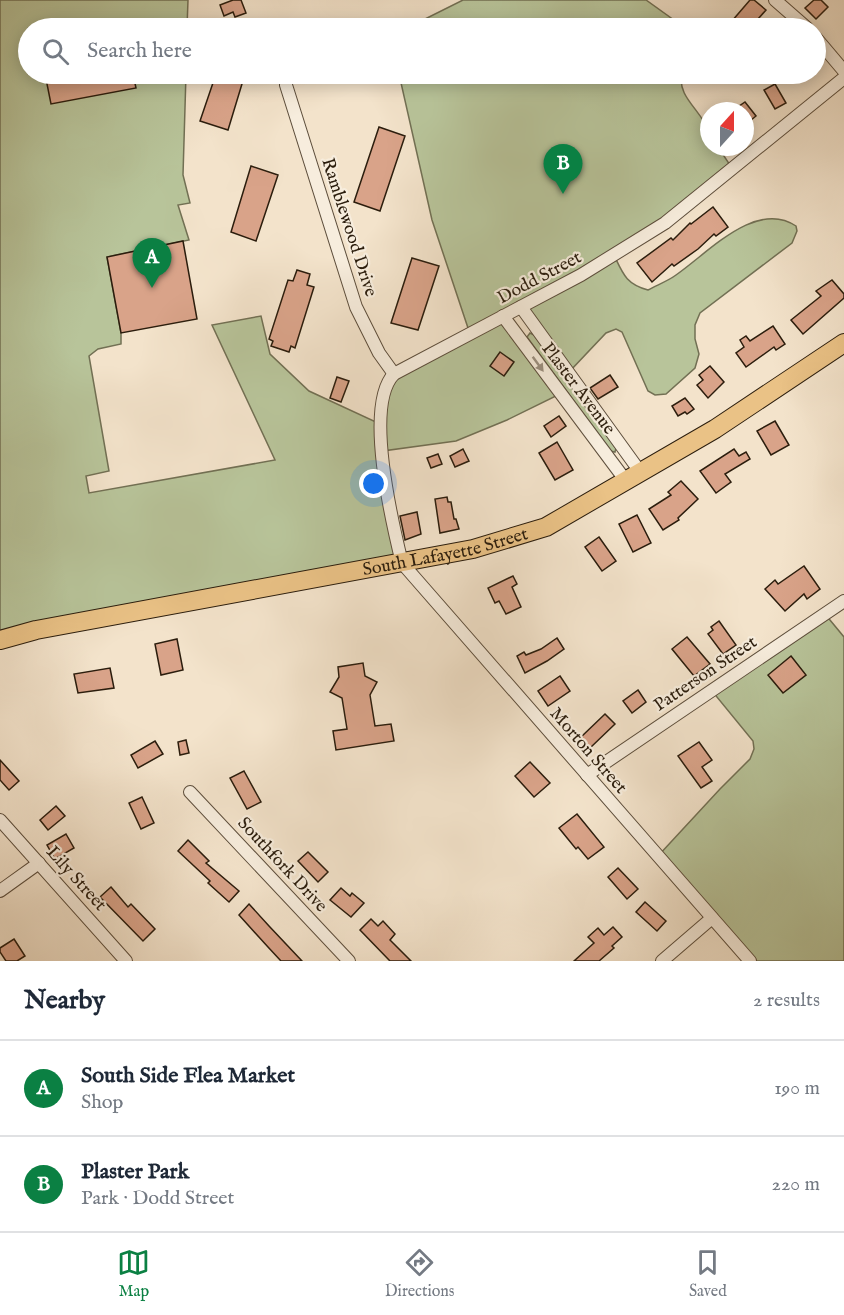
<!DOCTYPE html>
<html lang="en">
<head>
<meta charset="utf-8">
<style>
  body { margin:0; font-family:"IM FELL English",serif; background:#f2f2f3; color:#1f2937 }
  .compass { position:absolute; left:700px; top:102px; width:54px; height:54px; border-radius:50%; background:#fff; box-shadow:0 3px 15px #0003; rotate:21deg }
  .you { position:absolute; left:374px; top:484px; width:21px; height:21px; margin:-15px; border:4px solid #fff; border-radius:50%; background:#1a73e8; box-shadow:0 0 0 9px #1a73e833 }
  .badge { display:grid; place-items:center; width:39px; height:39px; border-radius:50%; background:#0b8043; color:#fff; font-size:20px; font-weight:700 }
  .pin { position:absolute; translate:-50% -50px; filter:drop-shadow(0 2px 3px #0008) }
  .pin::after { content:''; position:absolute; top:32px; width:21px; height:18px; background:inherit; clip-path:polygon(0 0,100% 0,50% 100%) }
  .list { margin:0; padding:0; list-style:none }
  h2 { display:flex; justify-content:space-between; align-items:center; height:78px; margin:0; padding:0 24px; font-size:26px }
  h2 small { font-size:20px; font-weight:400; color:#747a83 }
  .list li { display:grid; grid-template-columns:39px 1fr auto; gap:18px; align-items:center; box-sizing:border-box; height:96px; padding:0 24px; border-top:2px solid #e0e1e3 }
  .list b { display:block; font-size:22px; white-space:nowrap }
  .list p { margin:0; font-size:20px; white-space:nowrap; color:#747a83 }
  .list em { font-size:20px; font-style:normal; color:#747a83 }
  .icon { flex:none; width:33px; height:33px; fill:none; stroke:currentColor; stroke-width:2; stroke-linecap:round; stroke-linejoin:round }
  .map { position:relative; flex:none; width:844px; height:961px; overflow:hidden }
  .search { position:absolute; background:#fff; box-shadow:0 3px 15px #0003; left:18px; right:18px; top:18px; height:66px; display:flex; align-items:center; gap:15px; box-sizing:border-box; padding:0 21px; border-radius:33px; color:#747a83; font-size:22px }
  .sheet { height:270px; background:#fff }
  nav { display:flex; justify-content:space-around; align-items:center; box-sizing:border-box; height:84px; border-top:2px solid #e0e1e3; background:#fff; font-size:16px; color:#747a83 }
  nav a { display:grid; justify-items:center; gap:3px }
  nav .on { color:#0b8043 }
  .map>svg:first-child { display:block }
  .green { fill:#b8c49a; stroke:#727054; stroke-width:1.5 }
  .building { fill:#d9a389; stroke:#2b1d0d; stroke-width:1.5 }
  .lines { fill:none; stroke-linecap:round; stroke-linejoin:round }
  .minor-casing { stroke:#5d4e3c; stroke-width:14 }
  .primary-casing { stroke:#2b1d0d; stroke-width:20 }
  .minor { stroke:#f7eddd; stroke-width:12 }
  .primary { stroke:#eac286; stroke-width:18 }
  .oneway { fill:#9b8f7f }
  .labels { text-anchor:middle; stroke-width:4.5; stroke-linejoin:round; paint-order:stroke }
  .street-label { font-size:18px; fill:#2b1d0d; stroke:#f7eddd }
</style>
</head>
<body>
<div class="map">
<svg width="844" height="961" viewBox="0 0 844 961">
  <rect width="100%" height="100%" fill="#f3e3cb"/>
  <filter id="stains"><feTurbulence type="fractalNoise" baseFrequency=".00333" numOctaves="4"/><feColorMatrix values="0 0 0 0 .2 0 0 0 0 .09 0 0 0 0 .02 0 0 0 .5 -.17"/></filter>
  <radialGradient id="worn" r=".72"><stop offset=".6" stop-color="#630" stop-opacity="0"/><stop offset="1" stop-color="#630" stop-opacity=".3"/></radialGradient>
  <!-- green -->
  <g class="green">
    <path d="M0,0H188L187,28H28V74H186L183,175L190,203L178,205L189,240L107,257L121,333V344L98,349L89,356L109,471L86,476L89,493L275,460L212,325L261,316L270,354L309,391L380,424L389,380L470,334L432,220L399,74H682C676,97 704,112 709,133C710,137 709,143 709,147H718L732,168L614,255C623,274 626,284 648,290C657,285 668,281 676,275C708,253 756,199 796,226L797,231L792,243L700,313L695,325V339L699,354L695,368L666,394L655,395L648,391L622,332L616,329L606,333L569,372L521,307L503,316L560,394L507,420L456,441L383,451L402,563L0,640Z"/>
    <path d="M463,0H646L685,28H407Z"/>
    <path d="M530,333L534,335L616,448L615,452L610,451L527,337Z"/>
    <path d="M825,614L844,637V961H750L658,856L720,789L750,759L754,749L753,741L712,691Z"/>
  </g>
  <!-- building -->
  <g class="building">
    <path d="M233,0H241L246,13L235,17L233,12L224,16L220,5Z"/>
    <path d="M750,0H754L766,10L750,28H741L732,21Z"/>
    <path d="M814,0H821L828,7L816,19L805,8Z"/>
    <path d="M45,74H133L136,88L51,104Z"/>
    <path d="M216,74H245L228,130L200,121Z"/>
    <path d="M775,84L786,103L775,109L764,90Z"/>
    <path d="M745,102L756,116L745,125V111H732Z"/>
    <path d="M379,127L405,136L380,211L354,202Z"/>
    <path d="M251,166L278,175L256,241L231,232Z"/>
    <path d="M713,207L728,227L716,236L714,234L698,249L674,266L672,264L652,282L637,263L671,238L673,240L690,223L691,224Z"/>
    <path d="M183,241L197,319L121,333L107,257Z"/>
    <path d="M412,258L439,266L418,330L391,323Z"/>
    <path d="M297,270L310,274L307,285L314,287L295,348L291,346L289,352L271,346L273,341L269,339L288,280L293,281Z"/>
    <path d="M832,280L844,294V298L803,334L791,320L821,296L816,291Z"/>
    <path d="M773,326L785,344L776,350L774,347L746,367L736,353L744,347L740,340L746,336L750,341Z"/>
    <path d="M500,352L514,362L504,376L490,366Z"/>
    <path d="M710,366L724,382L708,398L697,385L703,380L699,375Z"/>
    <path d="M610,375L618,387L598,399L590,388Z"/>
    <path d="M337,377L349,381L341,402L330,398Z"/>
    <path d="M685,398L694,409L687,414L685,412L678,416L672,406Z"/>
    <path d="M559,416L566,426L551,437L544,426Z"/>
    <path d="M775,421L789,445L771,455L757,431Z"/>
    <path d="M557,442L573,470L555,480L539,453Z"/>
    <path d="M463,449L469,461L455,467L450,456Z"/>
    <path d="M734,449L739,456L746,452L750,459L725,474L731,482L716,493L700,471Z"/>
    <path d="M438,454L442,464L431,468L427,458Z"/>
    <path d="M681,481L698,499L678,518L679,520L663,530L649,509L671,495L668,492Z"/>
    <path d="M447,497L448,502H451L454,519H456L459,529L440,533L435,499Z"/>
    <path d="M417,512L421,534L405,540L400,516Z"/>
    <path d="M637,515L651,543L633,552L619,524Z"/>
    <path d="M599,537L616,561L602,571L585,547Z"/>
    <path d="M804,566L820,589L807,599L804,594L785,611L765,589L775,580L778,584Z"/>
    <path d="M513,576L517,584L512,587L521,607L506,614L499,601L495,603L488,588Z"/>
    <path d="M719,621L736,645L723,654L708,634L713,630L711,627Z"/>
    <path d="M687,637L710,664L694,676L672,649Z"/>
    <path d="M557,638L564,649L547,661L525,673L517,656L524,652L526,655L541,649Z"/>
    <path d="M177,639L183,670L161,675L155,644Z"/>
    <path d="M791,656L806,675L783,693L768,675Z"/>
    <path d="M363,663L365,676L377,682L370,695L375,726L391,724L394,741L336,750L333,731L347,729L342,698L330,692L339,677L338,667Z"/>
    <path d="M110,668L114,688L78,693L74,674Z"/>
    <path d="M560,676L570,691L548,706L538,691Z"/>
    <path d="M638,690L646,702L632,713L623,701Z"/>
    <path d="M605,714L615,724L590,748L580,738Z"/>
    <path d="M186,740L189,753L180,755L178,742Z"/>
    <path d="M155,741L163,754L138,768L131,755Z"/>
    <path d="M699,742L712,760L702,767L712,781L701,788L678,756Z"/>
    <path d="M0,760L19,781L9,790L0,780Z"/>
    <path d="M530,762L550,783L534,797L515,776Z"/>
    <path d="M244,771L261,802L247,809L230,778Z"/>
    <path d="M142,797L154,823L141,829L129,803Z"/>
    <path d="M56,806L65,816L48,830L40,820Z"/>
    <path d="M577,814L604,847L588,859L578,847L576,849L559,828Z"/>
    <path d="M66,834L74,848L55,859L47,845Z"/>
    <path d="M188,840L209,861L206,863L239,891L229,902L208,883L210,881L178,851Z"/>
    <path d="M308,852L328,872L318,882L298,861Z"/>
    <path d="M618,868L638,889L627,899L608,877Z"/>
    <path d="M111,887L128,907L131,904L155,929L143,941L100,897Z"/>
    <path d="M341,888L350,896L352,893L364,903L351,917L330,900Z"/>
    <path d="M645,902L666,921L657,931L636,912Z"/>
    <path d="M249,904L269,926L302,961H281L268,947L239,915Z"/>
    <path d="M371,919L378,926L383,921L395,934L390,940L411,961H390L360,930Z"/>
    <path d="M613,927L622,937L612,946L614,948L599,961H574L594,943L588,937L598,928L604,935Z"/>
    <path d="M14,939L25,956L17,961H6L0,952V948Z"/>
  </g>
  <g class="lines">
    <!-- minor casing -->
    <g class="minor-casing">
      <g id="minor">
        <path d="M775,0L807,28"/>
        <path d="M816,38L844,71"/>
        <path d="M286,85L356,307L379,353L394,374"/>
        <path d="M521,307L641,473"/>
        <path d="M503,316L626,481"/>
        <path d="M587,775L844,601"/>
        <path d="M190,792L349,961"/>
        <path d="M0,820L126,961"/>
        <path d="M0,891L39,863"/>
        <path d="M662,961L712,918"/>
        <path d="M750,961L402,563C392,522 364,405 394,374L581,275L665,223L844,78"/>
      </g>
    </g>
    <!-- primary casing -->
    <g class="primary-casing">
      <g id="primary">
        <path id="s1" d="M0,640L36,630L473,549L546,527L715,429L844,343"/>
      </g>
    </g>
    <!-- minor -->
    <use href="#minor" class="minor"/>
    <!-- primary -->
    <use href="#primary" class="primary"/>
  </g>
  <!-- one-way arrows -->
  <defs><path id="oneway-solid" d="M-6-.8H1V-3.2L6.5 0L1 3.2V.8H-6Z" transform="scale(1.5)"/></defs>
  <use class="oneway" href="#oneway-solid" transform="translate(538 364) rotate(54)"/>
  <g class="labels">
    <!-- street labels -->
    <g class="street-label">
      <text transform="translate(350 227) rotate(72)" y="6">Ramblewood Drive</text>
      <text transform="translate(539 277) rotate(-28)" y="6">Dodd Street</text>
      <text transform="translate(579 388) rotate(53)" y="6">Plaster Avenue</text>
      <text dy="6" stroke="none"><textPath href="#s1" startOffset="454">South Lafayette Street</textPath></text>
      <text transform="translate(705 673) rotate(-34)" y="6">Patterson Street</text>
      <text transform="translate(589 750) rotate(49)" y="6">Morton Street</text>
      <text transform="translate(283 864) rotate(47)" y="6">Southfork Drive</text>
      <text transform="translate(77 878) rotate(48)" y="6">Lily Street</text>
    </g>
  </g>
  <rect width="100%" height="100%" filter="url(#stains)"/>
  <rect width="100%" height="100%" fill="url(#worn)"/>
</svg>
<svg class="compass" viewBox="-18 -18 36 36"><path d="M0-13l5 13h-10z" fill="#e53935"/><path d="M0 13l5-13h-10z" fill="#747a83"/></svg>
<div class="you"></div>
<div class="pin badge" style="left:152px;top:288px">A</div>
<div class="pin badge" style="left:563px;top:194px">B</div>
<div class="search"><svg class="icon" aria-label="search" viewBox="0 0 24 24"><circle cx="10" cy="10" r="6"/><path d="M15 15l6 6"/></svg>Search here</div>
</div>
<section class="sheet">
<h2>Nearby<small>2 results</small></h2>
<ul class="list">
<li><span class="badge">A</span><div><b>South Side Flea Market</b><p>Shop</p></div><em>190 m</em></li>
<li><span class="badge">B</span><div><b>Plaster Park</b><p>Park · Dodd Street</p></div><em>220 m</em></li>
</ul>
</section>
<nav>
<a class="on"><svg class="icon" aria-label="map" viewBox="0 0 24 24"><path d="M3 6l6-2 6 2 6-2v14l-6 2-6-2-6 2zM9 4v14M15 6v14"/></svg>Map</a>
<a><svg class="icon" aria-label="directions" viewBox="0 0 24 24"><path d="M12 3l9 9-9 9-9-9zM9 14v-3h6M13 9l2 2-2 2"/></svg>Directions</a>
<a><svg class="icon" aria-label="saved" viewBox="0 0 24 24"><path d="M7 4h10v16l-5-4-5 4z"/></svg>Saved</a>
</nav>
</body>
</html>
